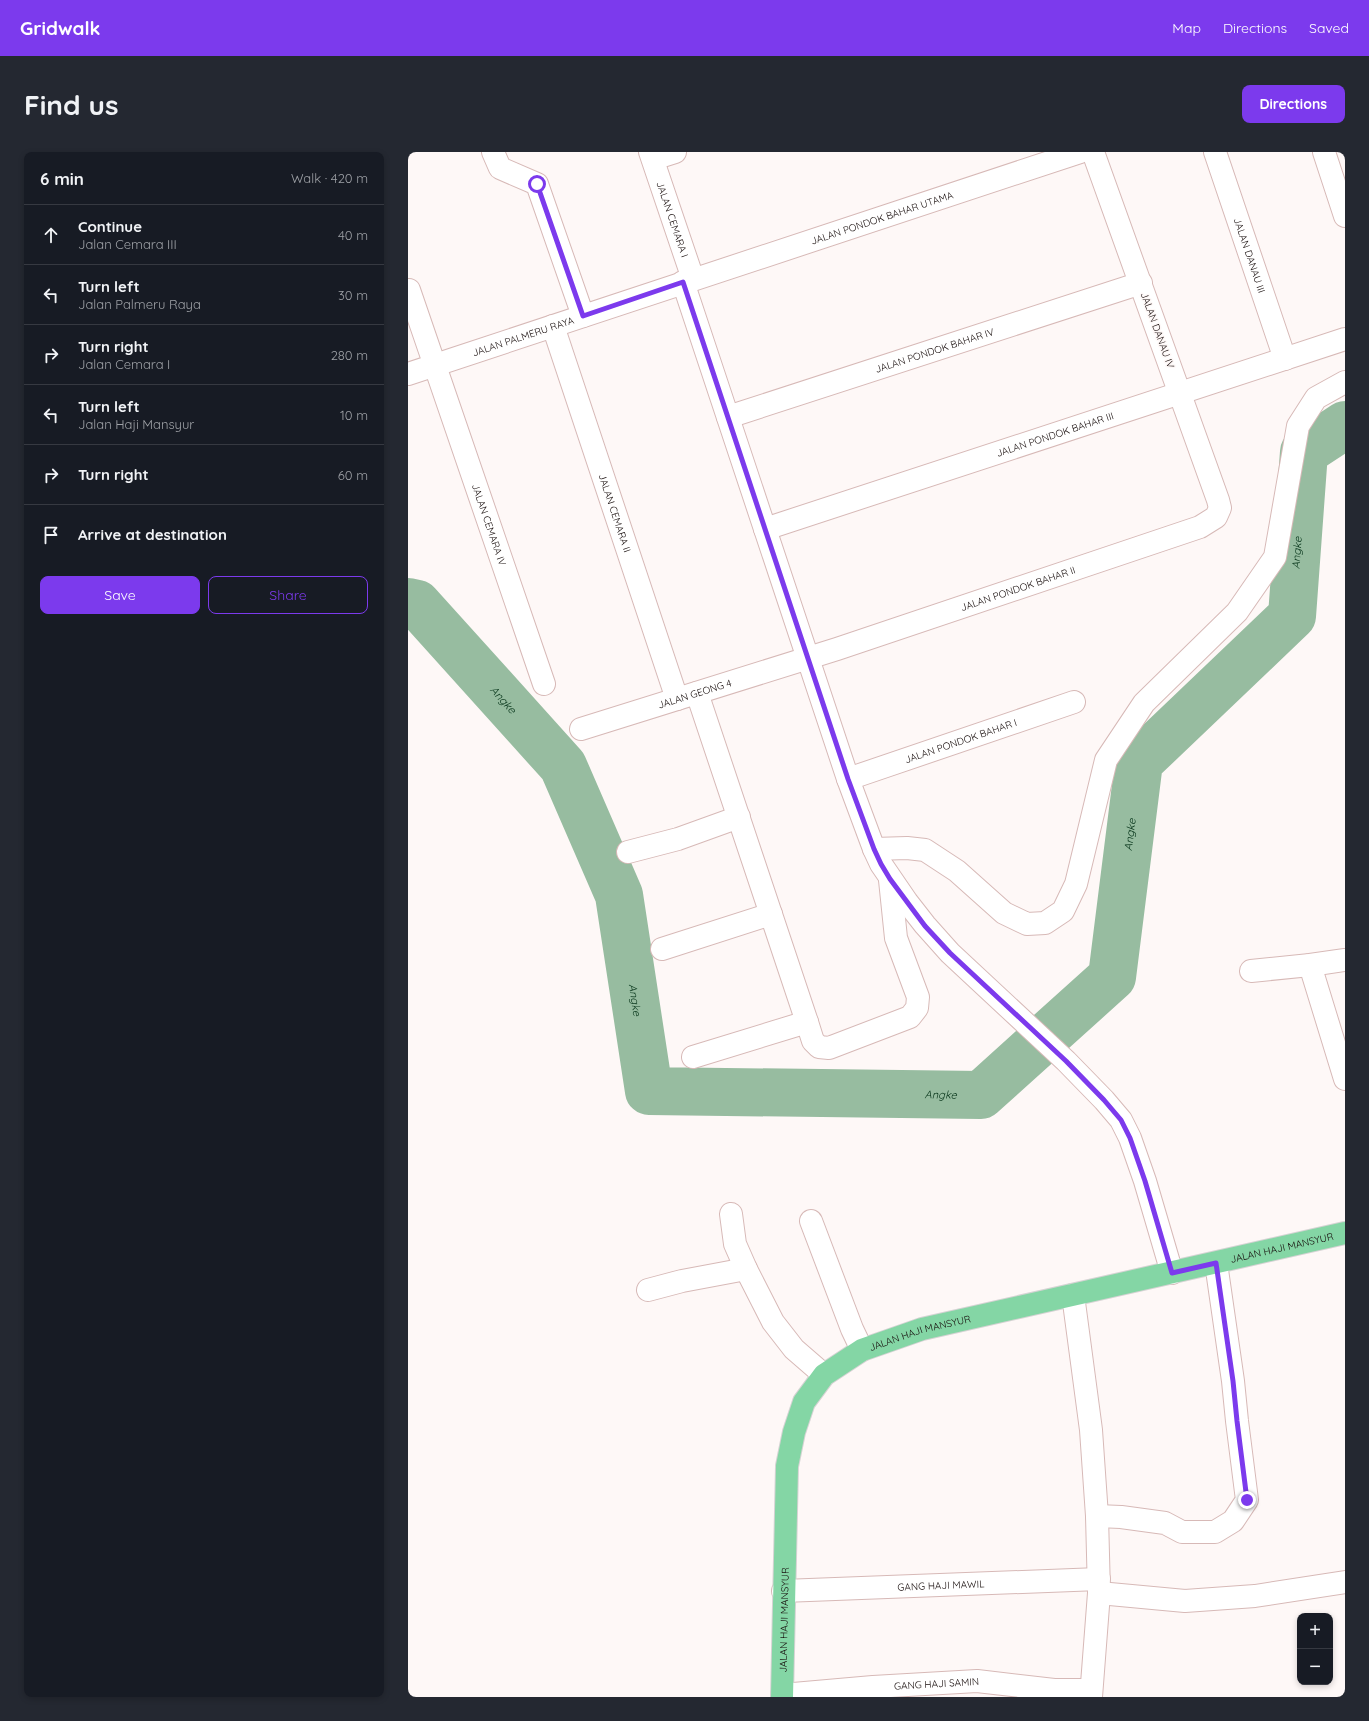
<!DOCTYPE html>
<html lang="en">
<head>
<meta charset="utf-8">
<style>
  body { margin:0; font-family:Quicksand,sans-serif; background:#242831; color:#f1f3f6 }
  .controls { position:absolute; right:12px; bottom:12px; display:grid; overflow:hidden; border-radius:8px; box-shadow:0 2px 6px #0003 }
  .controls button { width:36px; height:36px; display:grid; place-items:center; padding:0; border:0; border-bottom:1px solid #363941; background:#171b24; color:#f1f3f6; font:20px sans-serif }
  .stop { position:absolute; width:12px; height:12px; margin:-9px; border:3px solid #7c3aed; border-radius:50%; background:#fff }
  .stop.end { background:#7c3aed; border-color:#fff; box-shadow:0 1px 4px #0008 }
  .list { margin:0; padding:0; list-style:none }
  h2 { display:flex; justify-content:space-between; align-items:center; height:52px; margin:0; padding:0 16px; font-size:17px }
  h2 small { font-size:13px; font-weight:400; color:#9ea1a6 }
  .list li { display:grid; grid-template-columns:26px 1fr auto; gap:12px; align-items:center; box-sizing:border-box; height:60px; padding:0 16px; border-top:1px solid #363941 }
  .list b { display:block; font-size:15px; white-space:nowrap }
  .list p { margin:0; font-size:13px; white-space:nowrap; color:#9ea1a6 }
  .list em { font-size:13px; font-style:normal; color:#9ea1a6 }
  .actions { display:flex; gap:8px; padding:12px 16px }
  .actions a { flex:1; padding:9px 0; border:1px solid #7c3aed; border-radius:8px; text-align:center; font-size:14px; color:#7c3aed }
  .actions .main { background:#7c3aed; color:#fff }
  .icon { flex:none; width:22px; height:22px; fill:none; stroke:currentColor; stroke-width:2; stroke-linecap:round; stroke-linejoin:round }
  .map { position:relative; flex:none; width:937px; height:1545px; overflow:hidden; border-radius:8px }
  header { display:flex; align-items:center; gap:24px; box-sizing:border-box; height:56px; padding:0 20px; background:#7c3aed; color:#fff }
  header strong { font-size:19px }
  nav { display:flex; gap:22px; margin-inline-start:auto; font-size:14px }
  .intro { display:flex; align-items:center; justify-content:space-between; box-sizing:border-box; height:96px; padding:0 24px }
  h1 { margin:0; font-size:28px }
  .button { padding:10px 18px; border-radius:8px; background:#7c3aed; color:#fff; font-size:14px; font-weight:700 }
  main { display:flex; gap:24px; padding:0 24px }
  aside { flex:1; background:#171b24; border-radius:8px; box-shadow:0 2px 6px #0003 }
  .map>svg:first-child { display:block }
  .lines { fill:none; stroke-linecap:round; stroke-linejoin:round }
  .river { stroke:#97bca0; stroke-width:48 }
  .minor-casing { stroke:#d7b9b7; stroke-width:24 }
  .major-casing { stroke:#d5d3d3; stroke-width:24 }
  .minor { stroke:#fff; stroke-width:22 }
  .major { stroke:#84d6a5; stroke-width:22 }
  .route { stroke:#7c3aed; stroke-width:5 }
  .labels { text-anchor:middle; stroke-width:3; stroke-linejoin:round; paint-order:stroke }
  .street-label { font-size:10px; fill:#160c0b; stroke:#fef8f7 }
  .water-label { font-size:11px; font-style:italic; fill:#063419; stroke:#fef8f7 }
</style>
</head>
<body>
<header>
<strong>Gridwalk</strong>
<nav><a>Map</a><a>Directions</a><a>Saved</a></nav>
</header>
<div class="intro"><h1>Find us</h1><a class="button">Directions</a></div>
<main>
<aside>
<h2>6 min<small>Walk · 420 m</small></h2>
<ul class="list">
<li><svg class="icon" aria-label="ahead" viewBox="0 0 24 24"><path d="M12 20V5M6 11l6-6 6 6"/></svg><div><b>Continue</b><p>Jalan Cemara III</p></div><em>40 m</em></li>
<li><svg class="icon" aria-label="left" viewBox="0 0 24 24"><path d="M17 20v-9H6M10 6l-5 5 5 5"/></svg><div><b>Turn left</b><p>Jalan Palmeru Raya</p></div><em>30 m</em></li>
<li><svg class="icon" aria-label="right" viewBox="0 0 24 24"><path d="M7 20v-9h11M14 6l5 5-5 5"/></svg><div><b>Turn right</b><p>Jalan Cemara I</p></div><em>280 m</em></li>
<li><svg class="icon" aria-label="left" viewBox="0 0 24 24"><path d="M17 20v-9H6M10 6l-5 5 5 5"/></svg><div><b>Turn left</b><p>Jalan Haji Mansyur</p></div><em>10 m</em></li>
<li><svg class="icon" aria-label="right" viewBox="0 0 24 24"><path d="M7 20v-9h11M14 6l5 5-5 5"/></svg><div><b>Turn right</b></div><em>60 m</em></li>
<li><svg class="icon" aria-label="arrive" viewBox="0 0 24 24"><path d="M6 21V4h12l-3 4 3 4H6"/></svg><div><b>Arrive at destination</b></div></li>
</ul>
<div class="actions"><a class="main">Save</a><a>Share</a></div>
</aside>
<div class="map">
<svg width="937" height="1545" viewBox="0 0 937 1545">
  <rect width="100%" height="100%" fill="#fef8f7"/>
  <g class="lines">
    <!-- river -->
    <path class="river" id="s1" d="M0,450L9,452L155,614L211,743L241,939L573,943L704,825L731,610L884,464L896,300L937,273"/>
    <!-- minor casing -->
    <g class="minor-casing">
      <g id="minor">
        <path d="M85,0L92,16L129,32L175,164"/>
        <path id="s2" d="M242,0L285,127"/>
        <path id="s3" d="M807,0L877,207"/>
        <path d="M916,0L937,64"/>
        <path d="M245,7L267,0"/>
        <path d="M275,130L440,627L466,697L473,712L499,750L517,773L542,801L658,909L696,948L713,968L722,986L737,1029L764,1121"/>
        <path id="s4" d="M1,138L136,532"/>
        <path id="s5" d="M145,174L269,547"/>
        <path id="s6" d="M0,222L672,0"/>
        <path id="s7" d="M320,265L733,131"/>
        <path id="s8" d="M357,377L937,187"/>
        <path d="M289,541L399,870L405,889L411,895L421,896L502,865L509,856L510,845L488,786L482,728"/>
        <path id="s9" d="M173,577L429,497L792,375L808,365L812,356L810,348L685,0"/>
        <path id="s10" d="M440,627L666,550"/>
        <path d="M466,697L499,696L517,698L549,719L596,761L619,772L637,771L655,759L668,732L698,608L736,551L829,460L867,405L890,274L908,246L937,230"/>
        <path d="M220,700L270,687L331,665"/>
        <path d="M254,797L363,762"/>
        <path d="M902,813L937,927"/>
        <path d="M843,819L902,813L937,808"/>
        <path d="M285,905L399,870"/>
        <path d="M323,1062L327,1092L338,1117L365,1170L386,1197L416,1223"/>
        <path d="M403,1069L444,1177L454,1198"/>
        <path d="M240,1138L274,1129L338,1117"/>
        <path d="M665,1143L683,1278L689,1364L691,1441L683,1545"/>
        <path d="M689,1364L713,1365L757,1371L774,1380H807L825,1369L839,1348L829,1269L825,1229L808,1111"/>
        <path id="s11" d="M375,1439L691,1427"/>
        <path d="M691,1441L777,1449L847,1444L937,1430"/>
        <path id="s12" d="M374,1543L465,1535L569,1529L646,1538H682"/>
      </g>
    </g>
    <!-- major casing -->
    <g class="major-casing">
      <g id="major">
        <path id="s13" d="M374,1545L379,1314L386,1280L396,1250L416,1223L454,1198L514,1177L937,1081"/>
      </g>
    </g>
    <!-- minor -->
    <use href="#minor" class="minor"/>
    <!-- major -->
    <use href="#major" class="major"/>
  </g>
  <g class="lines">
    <!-- route -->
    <path class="route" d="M129,32L175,164L275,130L440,627L466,697L473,712L482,727L517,774L542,801L658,909L696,948L713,968L722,986L737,1029L764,1121L808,1111L825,1229L829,1269L839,1348"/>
  </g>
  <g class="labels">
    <!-- street labels -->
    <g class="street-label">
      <text dy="4" stroke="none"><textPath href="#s6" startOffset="499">JALAN PONDOK BAHAR UTAMA</textPath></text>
      <text dy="4" stroke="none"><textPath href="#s2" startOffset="71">JALAN CEMARA I</textPath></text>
      <text dy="4" stroke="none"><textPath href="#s3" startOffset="109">JALAN DANAU III</textPath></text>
      <text transform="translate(750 178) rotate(70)" y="4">JALAN DANAU IV</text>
      <text dy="4" stroke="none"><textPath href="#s6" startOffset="121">JALAN PALMERU RAYA</textPath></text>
      <text dy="4" stroke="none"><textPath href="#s7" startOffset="217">JALAN PONDOK BAHAR IV</textPath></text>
      <text dy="4" stroke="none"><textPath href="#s8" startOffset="305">JALAN PONDOK BAHAR III</textPath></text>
      <text dy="4" stroke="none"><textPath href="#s5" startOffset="197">JALAN CEMARA II</textPath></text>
      <text dy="4" stroke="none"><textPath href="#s4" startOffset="248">JALAN CEMARA IV</textPath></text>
      <text dy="4" stroke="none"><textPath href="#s9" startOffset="459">JALAN PONDOK BAHAR II</textPath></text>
      <text dy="4" stroke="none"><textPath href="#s9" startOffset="119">JALAN GEONG 4</textPath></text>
      <text dy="4" stroke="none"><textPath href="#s10" startOffset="119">JALAN PONDOK BAHAR I</textPath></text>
      <text dy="4" stroke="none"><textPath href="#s13" startOffset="809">JALAN HAJI MANSYUR</textPath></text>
      <text dy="4" stroke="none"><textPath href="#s13" startOffset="437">JALAN HAJI MANSYUR</textPath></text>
      <text dy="4" stroke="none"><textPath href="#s11" startOffset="158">GANG HAJI MAWIL</textPath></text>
      <text dy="4" stroke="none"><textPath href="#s13" startOffset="77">JALAN HAJI MANSYUR</textPath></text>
      <text dy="4" stroke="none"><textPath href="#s12" startOffset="155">GANG HAJI SAMIN</textPath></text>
    </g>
    <!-- water labels -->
    <g class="water-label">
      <text dy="4" stroke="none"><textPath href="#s1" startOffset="1566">Angke</textPath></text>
      <text dy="4" stroke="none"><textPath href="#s1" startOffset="138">Angke</textPath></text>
      <text dy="4" stroke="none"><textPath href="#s1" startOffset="1218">Angke</textPath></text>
      <text dy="4" stroke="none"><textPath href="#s1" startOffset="474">Angke</textPath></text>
      <text dy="4" stroke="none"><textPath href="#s1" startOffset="858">Angke</textPath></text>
    </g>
  </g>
</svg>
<div class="controls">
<button>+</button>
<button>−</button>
</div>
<div class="stop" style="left:129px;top:32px"></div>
<div class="stop end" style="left:839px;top:1348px"></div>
</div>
</main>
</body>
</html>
